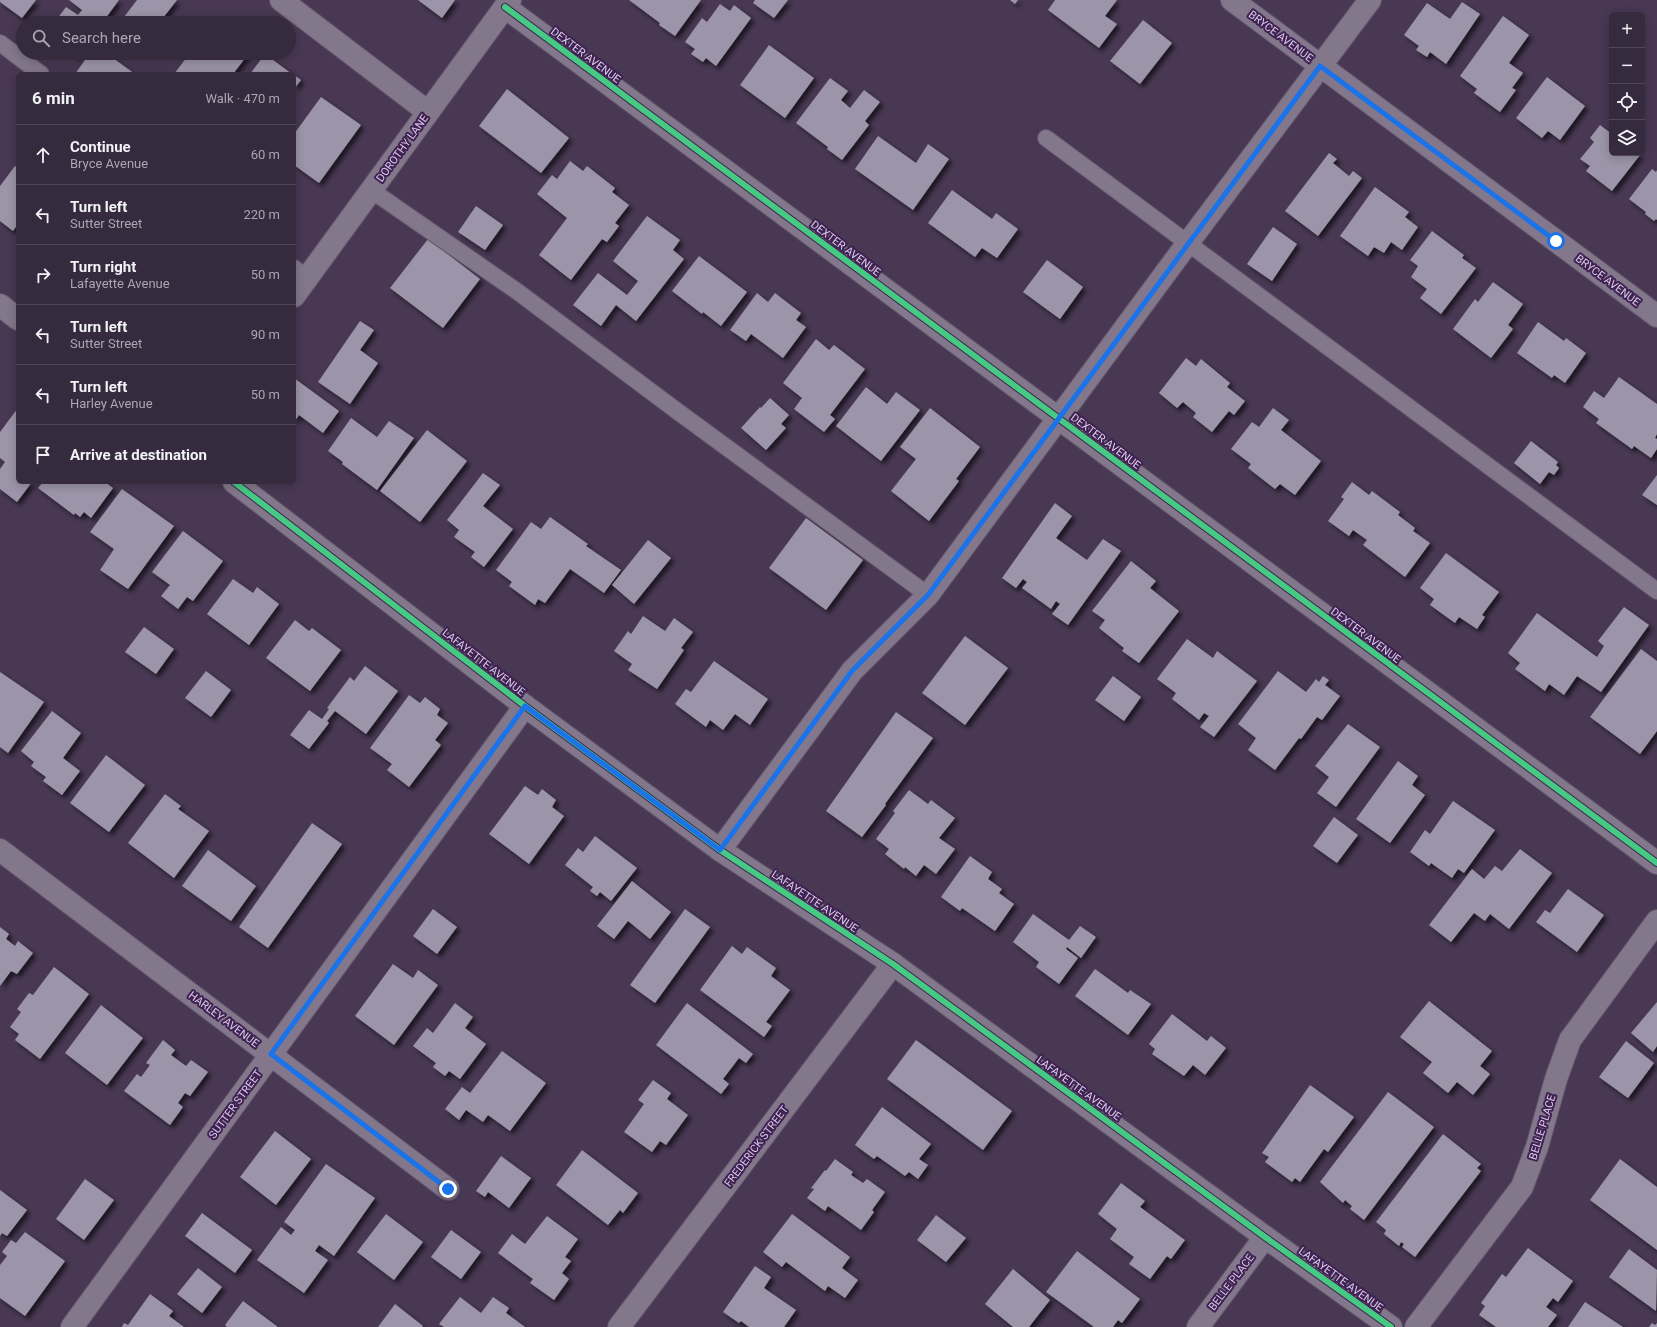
<!DOCTYPE html>
<html lang="en">
<head>
<meta charset="utf-8">
<style>
  body { margin:0; font-family:Roboto,sans-serif; background:#3d3245; color:#f1f3f6 }
  .controls { position:absolute; right:12px; top:12px; display:grid; overflow:hidden; border-radius:6px; box-shadow:0 2px 10px #0003 }
  .controls button { width:36px; height:36px; display:grid; place-items:center; padding:0; border:0; border-bottom:1px solid #504658; background:#362a3e; color:#f1f3f6; font:20px sans-serif }
  .stop { position:absolute; width:12px; height:12px; margin:-9px; border:3px solid #1a73e8; border-radius:50%; background:#fff }
  .stop.end { background:#1a73e8; border-color:#fff; box-shadow:0 1px 4px #0008 }
  .list { margin:0; padding:0; list-style:none }
  h2 { display:flex; justify-content:space-between; align-items:center; height:52px; margin:0; padding:0 16px; font-size:17px }
  h2 small { font-size:13px; font-weight:400; color:#aaa7b0 }
  .list li { display:grid; grid-template-columns:26px 1fr auto; gap:12px; align-items:center; box-sizing:border-box; height:60px; padding:0 16px; border-top:1px solid #504658 }
  .list b { display:block; font-size:15px; white-space:nowrap }
  .list p { margin:0; font-size:13px; white-space:nowrap; color:#aaa7b0 }
  .list em { font-size:13px; font-style:normal; color:#aaa7b0 }
  .icon { flex:none; width:22px; height:22px; fill:none; stroke:currentColor; stroke-width:2; stroke-linecap:round; stroke-linejoin:round }
  .map { position:relative; flex:none; width:1657px; height:1327px; overflow:hidden }
  .search { position:absolute; background:#362a3e; box-shadow:0 2px 10px #0003; left:16px; top:16px; width:280px; height:44px; display:flex; align-items:center; gap:10px; box-sizing:border-box; padding:0 14px; border-radius:22px; color:#aaa7b0; font-size:15px }
  .panel { position:absolute; background:#362a3e; box-shadow:0 2px 10px #0003; left:16px; top:72px; width:280px; height:412px; border-radius:6px }
  .map>svg:first-child { display:block }
  .building { fill:#9c94a8; filter:url(#shadow) }
  .lines { fill:none; stroke-linecap:round; stroke-linejoin:round }
  .service-casing { stroke:#63556d; stroke-width:18 }
  .minor-casing { stroke:#63556d; stroke-width:24 }
  .service { stroke:#83778b; stroke-width:16 }
  .minor { stroke:#83778b; stroke-width:22 }
  .cycleway-casing { stroke:#3f2252; stroke-width:8 }
  .cycleway { stroke:#46c982; stroke-width:6 }
  .route { stroke:#1a73e8; stroke-width:5 }
  .labels { text-anchor:middle; stroke-width:4; stroke-linejoin:round; paint-order:stroke }
  .street-label { font-size:11px; fill:#dbcbe9; stroke:#3f2252 }
</style>
</head>
<body>
<div class="map">
<svg width="1657" height="1327" viewBox="0 0 1657 1327">
  <defs>
    <filter id="shadow"><feDropShadow dx="3.5" dy="3.5" stdDeviation="2" flood-color="#0009"/></filter>
  </defs>
  <rect width="100%" height="100%" fill="#483853"/>
  <!-- building -->
  <g class="building">
    <path d="M0,0H36L22,18L0,2Z"/>
    <path d="M69,0H119L102,23H54L66,7L78,15L82,10Z"/>
    <path d="M137,0H177L159,23H131L124,17Z"/>
    <path d="M418,0H455L442,18Z"/>
    <path d="M629,0H701L675,36L659,25L660,23Z"/>
    <path d="M755,0H788L774,18L753,3Z"/>
    <path d="M1010,0H1018L1015,4Z"/>
    <path d="M1055,0H1117L1105,16L1117,24L1099,48L1048,10Z"/>
    <path d="M1462,2L1480,14L1446,64L1430,52L1427,57L1416,50L1419,46L1404,35L1427,3L1450,19Z"/>
    <path d="M720,4L730,11L734,5L751,18L716,66L706,58L703,62L691,54L695,49L685,42L702,18L707,22Z"/>
    <path d="M1503,16L1529,35L1509,63L1523,73L1512,88L1516,90L1500,112L1474,93L1477,89L1460,76Z"/>
    <path d="M1143,20L1172,43L1140,84L1110,61Z"/>
    <path d="M769,45L814,78L785,118L740,85Z"/>
    <path d="M71,53H80L77,58Z"/>
    <path d="M90,53H106L135,74H75Z"/>
    <path d="M190,53H249L233,74H174Z"/>
    <path d="M265,54L292,74H250Z"/>
    <path d="M294,75L301,80L294,89Z"/>
    <path d="M1547,77L1585,106L1560,140L1548,131L1542,138L1516,118Z"/>
    <path d="M830,78L848,91L841,100L850,108L864,90L880,102L865,121L869,125L842,160L827,149L828,147L796,123Z"/>
    <path d="M507,89L569,138L541,173L479,126Z"/>
    <path d="M321,97L361,125L319,183L294,165V134Z"/>
    <path d="M1600,125L1612,134V153H1637L1640,155L1612,191L1586,171L1590,166L1580,159L1594,142L1590,138Z"/>
    <path d="M878,136L916,163L928,144L949,159L913,210L855,169Z"/>
    <path d="M1329,153L1337,159L1333,163L1349,176L1353,171L1362,178L1318,236L1285,211Z"/>
    <path d="M570,161L583,171L587,166L615,188L612,192L629,205L615,223L619,226L607,242L602,239L571,280L539,255L567,218L537,194L552,175L557,179Z"/>
    <path d="M15,166L18,168V224L13,231L0,221V186Z"/>
    <path d="M1652,169L1656,172L1657,170V220L1656,219L1654,221L1645,214L1646,212L1629,199Z"/>
    <path d="M1375,187L1409,212L1405,217L1418,227L1402,250L1391,242L1384,253L1374,247L1368,256L1340,236Z"/>
    <path d="M952,190L992,219L996,213L1018,229L997,258L982,248L975,257L928,223Z"/>
    <path d="M476,206L503,225L485,250L458,232Z"/>
    <path d="M647,216L680,240L673,250L684,259L636,321L616,305L601,326L573,305L598,273L627,295L638,281L613,261Z"/>
    <path d="M1273,227L1297,244L1272,281L1247,264Z"/>
    <path d="M1432,231L1464,255L1462,258L1476,268L1441,314L1420,298L1427,289L1411,277L1418,266L1410,260Z"/>
    <path d="M428,239L480,279L443,328L390,288Z"/>
    <path d="M699,256L747,292L721,326L703,312L702,314L672,291Z"/>
    <path d="M1047,260L1083,287L1060,319L1023,292Z"/>
    <path d="M1493,282L1523,304L1508,325L1513,329L1491,358L1453,329L1475,299L1478,302Z"/>
    <path d="M757,293L768,302L775,293L801,313L796,320L806,327L783,358L751,334L746,341L730,330Z"/>
    <path d="M360,321L374,330L360,350L378,363L350,404L318,382Z"/>
    <path d="M1538,322L1564,341L1566,338L1586,353L1565,383L1554,375L1552,378L1517,353Z"/>
    <path d="M816,339L829,350L834,345L865,369L830,415L835,419L824,432L794,409L802,398L783,383Z"/>
    <path d="M1186,358L1196,366L1201,359L1230,383L1227,387L1245,401L1234,415L1229,411L1212,432L1193,417L1196,413L1183,402L1177,408L1159,393Z"/>
    <path d="M1619,377L1657,404V434L1655,438L1657,439V449L1651,458L1634,446L1632,449L1596,423L1599,419L1583,407L1594,391L1604,398Z"/>
    <path d="M294,378L339,411L323,433L299,415L294,422Z"/>
    <path d="M866,387L887,404L896,392L920,410L881,461L836,426Z"/>
    <path d="M770,398L789,415L781,424L786,428L766,450L741,428L760,407L761,408Z"/>
    <path d="M18,408V482H32L17,502L0,489V469L5,462L0,458V432Z"/>
    <path d="M930,408L980,447L956,479L959,481L929,521L891,491L916,459L900,447Z"/>
    <path d="M1273,408L1289,420L1281,430L1321,461L1295,495L1280,484L1275,489L1248,468L1251,464L1231,449L1252,422L1259,427Z"/>
    <path d="M351,418L377,437L389,421L414,438L377,490L342,464L343,462L328,451Z"/>
    <path d="M427,430L467,461L420,522L380,491Z"/>
    <path d="M1531,441L1558,462L1556,465L1559,468L1554,475L1549,472L1540,484L1514,463Z"/>
    <path d="M483,473L500,485L483,506L513,529L484,567L471,557L475,552L454,537L459,530L447,520Z"/>
    <path d="M1657,475V505L1642,495Z"/>
    <path d="M43,482H105L113,488L91,518L84,512L80,517L75,513L74,515L38,488Z"/>
    <path d="M1352,482L1369,495L1372,491L1400,512L1398,515L1415,528L1413,531L1430,543L1405,577L1363,545L1367,540L1353,530L1349,536L1328,521L1344,499L1341,497Z"/>
    <path d="M122,489L174,526L128,589L100,570L114,549L90,532Z"/>
    <path d="M1055,503L1072,516L1056,538L1087,560L1103,539L1121,551L1068,625L1052,614L1060,604L1056,601L1051,609L1022,588L1027,582L1023,579L1016,588L1002,578Z"/>
    <path d="M550,517L588,544L586,546L621,570L604,593L570,569L545,603L538,599L535,605L509,586L512,582L496,570L531,522L541,529Z"/>
    <path d="M806,518L863,560L826,610L769,568Z"/>
    <path d="M183,531L223,561L193,601L187,597L178,609L161,596L170,585L152,572Z"/>
    <path d="M648,540L671,558L634,604L612,585Z"/>
    <path d="M1446,553L1499,592L1482,615L1485,617L1477,629L1459,617L1455,623L1430,605L1434,599L1420,588Z"/>
    <path d="M1131,561L1156,581L1150,588L1179,611L1139,663L1122,651L1124,648L1099,628L1105,620L1092,611Z"/>
    <path d="M233,579L253,593L257,587L279,604L249,645L207,614Z"/>
    <path d="M1624,607L1649,625L1601,692L1577,676L1564,695L1549,684L1545,691L1515,669L1520,663L1508,653L1537,613L1597,657L1604,646L1598,641Z"/>
    <path d="M643,616L665,631L674,618L693,632L681,648L684,650L657,689L628,670L632,664L614,651L628,631L631,634Z"/>
    <path d="M295,620L309,631L312,628L341,650L310,691L266,658Z"/>
    <path d="M144,627L174,649L156,674L125,652Z"/>
    <path d="M965,636L1008,668L965,725L922,693Z"/>
    <path d="M1187,639L1213,658L1217,651L1257,681L1214,737L1200,727L1209,716L1204,713L1199,720L1172,699L1176,693L1157,679Z"/>
    <path d="M1641,649L1657,661V731L1640,754L1590,717Z"/>
    <path d="M714,661L768,699L750,725L735,714L723,730L710,720L706,727L675,704L686,689L691,692Z"/>
    <path d="M365,666L398,691L366,734L335,711L327,721L329,723L309,749L290,735L309,710L322,719L329,709L327,708L350,677L354,681Z"/>
    <path d="M206,671L231,690L211,717L185,698Z"/>
    <path d="M1278,671L1306,692L1316,679L1319,682L1323,676L1329,680L1325,685L1340,696L1322,720L1317,717L1301,739L1299,738L1275,770L1248,750L1256,738L1238,724Z"/>
    <path d="M0,672L44,702L8,753L0,747Z"/>
    <path d="M1113,676L1141,697L1124,721L1095,700Z"/>
    <path d="M409,695L420,703L425,697L440,709L437,715L448,723L435,740L441,745L409,787L387,770L392,764L370,748Z"/>
    <path d="M52,711L81,733L63,758L80,771L62,795L43,781L46,777L31,766L34,762L21,751Z"/>
    <path d="M896,712L933,738L885,804L886,805L862,837L826,811Z"/>
    <path d="M1348,724L1380,747L1336,807L1317,793L1329,777L1315,766Z"/>
    <path d="M106,755L145,785L109,832L70,803Z"/>
    <path d="M1398,761L1418,776L1412,785L1425,795L1390,843L1356,819Z"/>
    <path d="M525,786L538,795L542,789L556,800L552,807L564,816L529,864L489,834Z"/>
    <path d="M909,790L928,804L931,800L955,818L939,838L955,849L936,874L924,865L916,876L905,867L904,869L885,854L889,849L876,839L895,813L893,811Z"/>
    <path d="M165,794L181,806L178,809L209,831L174,878L128,843Z"/>
    <path d="M1453,801L1495,830L1464,873L1458,869L1452,878L1431,863L1429,866L1410,852L1425,830L1430,834Z"/>
    <path d="M1334,817L1358,835L1337,863L1313,846Z"/>
    <path d="M312,823L342,844L268,948L239,927Z"/>
    <path d="M595,836L637,868L611,901L600,892L597,896L590,891L593,887L565,865L578,848L583,852Z"/>
    <path d="M1520,849L1552,873L1509,929L1490,914L1485,921L1474,913L1451,942L1429,925L1472,869L1484,879L1495,866L1502,871Z"/>
    <path d="M208,850L256,886L231,921L182,886Z"/>
    <path d="M970,856L992,872L988,879L1002,889L999,893L1014,904L995,931L962,908L960,911L941,897Z"/>
    <path d="M632,881L671,912L650,939L628,921L614,939L597,926Z"/>
    <path d="M1568,889L1604,915L1577,952L1536,922L1545,910L1550,913Z"/>
    <path d="M433,909L457,927L437,954L413,936Z"/>
    <path d="M685,909L710,927L655,1003L630,985Z"/>
    <path d="M1033,914L1069,940L1080,926L1096,937L1081,958L1067,947L1066,949L1078,958L1059,984L1036,967L1039,962L1013,942Z"/>
    <path d="M0,927L9,934L6,939L15,946L18,941L33,953L17,974L11,971L0,986Z"/>
    <path d="M732,946L742,954L747,947L776,968L771,976L790,990L766,1022L772,1026L764,1037L700,990Z"/>
    <path d="M393,964L413,978L418,970L438,985L394,1045L355,1016Z"/>
    <path d="M54,967L89,994L40,1059L15,1040L19,1034L10,1027L21,1012L17,1009L29,993L33,995Z"/>
    <path d="M1095,969L1128,993L1130,990L1151,1004L1128,1035L1075,996Z"/>
    <path d="M1429,1001L1492,1051L1480,1066L1490,1074L1473,1095L1457,1082L1448,1093L1423,1073L1432,1062L1400,1037Z"/>
    <path d="M1657,1002V1046L1653,1052L1631,1033Z"/>
    <path d="M455,1003L473,1017L465,1028L486,1044L460,1079L449,1071L445,1076L433,1067L436,1063L413,1046L427,1028L433,1033Z"/>
    <path d="M687,1003L753,1054L746,1063L739,1058L723,1079L729,1084L721,1094L656,1045Z"/>
    <path d="M101,1005L143,1038L107,1085L65,1053Z"/>
    <path d="M1172,1014L1207,1041L1211,1036L1226,1048L1205,1075L1193,1065L1184,1076L1152,1054L1155,1049L1149,1044Z"/>
    <path d="M163,1040L175,1050L171,1055L186,1066L191,1060L208,1072L190,1096L185,1093L178,1103L183,1107L170,1125L124,1091L137,1074L141,1077L150,1065L146,1063Z"/>
    <path d="M916,1040L1012,1111L983,1150L887,1079Z"/>
    <path d="M1626,1041L1654,1063L1628,1098L1599,1077Z"/>
    <path d="M502,1051L546,1083L510,1131L488,1115L483,1122L466,1110L459,1120L445,1109L462,1087L470,1093Z"/>
    <path d="M653,1080L671,1093L667,1099L688,1115L666,1145L660,1141L652,1152L624,1132L644,1104L638,1100Z"/>
    <path d="M1310,1085L1354,1117L1328,1152L1324,1149L1300,1182L1295,1178L1292,1182L1265,1162L1269,1157L1262,1153Z"/>
    <path d="M1388,1092L1434,1127L1364,1220L1350,1209L1352,1206L1345,1200L1343,1203L1320,1182Z"/>
    <path d="M882,1107L931,1144L919,1159L928,1165L918,1179L909,1172L905,1176L877,1156L874,1159L855,1145Z"/>
    <path d="M275,1131L311,1159L276,1205L240,1177Z"/>
    <path d="M1443,1134L1481,1164L1477,1168L1481,1171L1415,1257L1402,1247L1404,1244L1401,1242L1399,1246L1384,1234L1386,1230L1376,1222Z"/>
    <path d="M582,1150L638,1193L623,1213L620,1210L608,1225L556,1185Z"/>
    <path d="M501,1156L531,1178L509,1208L488,1192L485,1197L476,1191Z"/>
    <path d="M835,1159L853,1172L851,1175L863,1183L867,1179L885,1192L872,1210L874,1212L861,1230L828,1206L825,1211L807,1198L814,1189L811,1188L825,1170L826,1171Z"/>
    <path d="M1620,1159L1657,1187V1250L1590,1200Z"/>
    <path d="M326,1164L375,1198L334,1256L319,1245L315,1251L328,1260L304,1293L257,1260L281,1227L291,1235L295,1230L284,1222Z"/>
    <path d="M85,1179L114,1200L84,1240L56,1219Z"/>
    <path d="M1121,1183L1145,1201L1140,1207L1185,1240L1171,1259L1167,1256L1150,1279L1129,1264L1134,1257L1110,1239L1117,1229L1098,1214Z"/>
    <path d="M0,1190L27,1210L7,1236L2,1233L0,1236Z"/>
    <path d="M202,1213L252,1250L235,1273L185,1236Z"/>
    <path d="M386,1214L423,1242L394,1280L357,1252Z"/>
    <path d="M792,1214L850,1257L842,1268L858,1280L845,1298L828,1286L825,1291L786,1262L782,1267L763,1252Z"/>
    <path d="M936,1215L966,1238L946,1262L917,1240Z"/>
    <path d="M547,1216L578,1239L565,1257L571,1261L562,1273L569,1279L554,1300L530,1283L533,1279L498,1253L512,1234L525,1244Z"/>
    <path d="M451,1230L481,1252L461,1279L431,1257Z"/>
    <path d="M25,1232L65,1261L25,1316L0,1298V1265L7,1256L2,1252L11,1240L16,1243Z"/>
    <path d="M1528,1248L1573,1281L1558,1302L1553,1298L1546,1307L1557,1315L1548,1327H1496L1479,1315L1485,1306L1481,1303L1502,1274L1506,1277Z"/>
    <path d="M1629,1249L1657,1270L1656,1311L1609,1277Z"/>
    <path d="M1077,1251L1140,1299L1122,1323L1118,1320L1113,1327H1094L1046,1292Z"/>
    <path d="M755,1266L771,1277L764,1288L796,1310L784,1327H749L741,1321L739,1323L723,1312Z"/>
    <path d="M198,1268L222,1287L202,1313L177,1294Z"/>
    <path d="M1013,1269L1050,1300L1029,1327H1013L985,1304Z"/>
    <path d="M150,1294L173,1311L169,1316L184,1327H122L124,1323L128,1325Z"/>
    <path d="M460,1297L481,1313L493,1297L509,1308L506,1313L525,1327H444L439,1324Z"/>
    <path d="M243,1301L278,1327H227L225,1325Z"/>
    <path d="M1585,1302L1623,1327H1568Z"/>
    <path d="M395,1304L423,1326L422,1327H378Z"/>
    <path d="M1652,1323L1655,1325L1657,1323V1327H1649Z"/>
  </g>
  <g class="lines">
    <!-- service casing -->
    <g class="service-casing">
      <g id="service">
        <path d="M0,43L41,74"/>
        <path d="M1046,138L1657,591"/>
        <path d="M371,190L518,292L677,411L928,595"/>
        <path d="M294,268L307,278"/>
      </g>
    </g>
    <!-- minor casing -->
    <g class="minor-casing">
      <g id="minor">
        <path d="M281,0L428,112"/>
        <path d="M1232,0L1657,316"/>
        <path d="M505,7L1657,863"/>
        <path d="M294,296L510,0"/>
        <path d="M0,305L18,319"/>
        <path d="M234,482L525,706L720,850L893,964L1265,1237L1391,1327"/>
        <path d="M0,850L448,1189"/>
        <path d="M720,850L852,671L928,595L1187,244L1370,0"/>
        <path d="M72,1327L525,706"/>
        <path d="M619,1327L893,964"/>
        <path d="M1198,1327L1265,1237"/>
        <path d="M1416,1327L1522,1187L1537,1147L1556,1079L1570,1040L1657,921"/>
      </g>
    </g>
    <!-- service -->
    <use href="#service" class="service"/>
    <!-- minor -->
    <use href="#minor" class="minor"/>
    <!-- cycleway casing -->
    <g class="cycleway-casing">
      <g id="cycleway">
        <path d="M505,7L1657,863"/>
        <path d="M234,482L525,706L720,850L893,964L1265,1237L1391,1327"/>
      </g>
    </g>
    <!-- cycleway -->
    <use href="#cycleway" class="cycleway"/>
  </g>
  <g class="lines">
    <!-- route -->
    <path class="route" d="M448,1189L271,1054L525,706L720,850L852,671L928,595L1320,66L1556,241"/>
  </g>
  <g class="labels">
    <!-- street labels -->
    <g class="street-label">
      <text transform="translate(1281 36) rotate(37)" y="4">BRYCE AVENUE</text>
      <text transform="translate(586 55) rotate(37)" y="4">DEXTER AVENUE</text>
      <text transform="translate(402 148) rotate(-54)" y="4">DOROTHY LANE</text>
      <text transform="translate(846 248) rotate(37)" y="4">DEXTER AVENUE</text>
      <text transform="translate(1608 280) rotate(37)" y="4">BRYCE AVENUE</text>
      <text transform="translate(1106 441) rotate(37)" y="4">DEXTER AVENUE</text>
      <text transform="translate(1366 635) rotate(37)" y="4">DEXTER AVENUE</text>
      <text transform="translate(484 662) rotate(38)" y="4">LAFAYETTE AVENUE</text>
      <text transform="translate(815 901) rotate(34)" y="4">LAFAYETTE AVENUE</text>
      <text transform="translate(224 1019) rotate(37)" y="4">HARLEY AVENUE</text>
      <text transform="translate(1079 1088) rotate(36)" y="4">LAFAYETTE AVENUE</text>
      <text transform="translate(235 1104) rotate(-54)" y="4">SUTTER STREET</text>
      <text transform="translate(1542 1127) rotate(-73)" y="4">BELLE PLACE</text>
      <text transform="translate(756 1146) rotate(-53)" y="4">FREDERICK STREET</text>
      <text transform="translate(1341 1279) rotate(36)" y="4">LAFAYETTE AVENUE</text>
      <text transform="translate(1231 1282) rotate(-53)" y="4">BELLE PLACE</text>
    </g>
  </g>
</svg>
<div class="controls">
<button>+</button>
<button>−</button>
<button><svg class="icon" aria-label="locate" viewBox="0 0 24 24"><circle cx="12" cy="12" r="6"/><path d="M12 2v4M12 18v4M2 12h4M18 12h4"/></svg></button>
<button><svg class="icon" aria-label="layers" viewBox="0 0 24 24"><path d="M12 4l9 5-9 5-9-5zM3 14l9 5 9-5"/></svg></button>
</div>
<div class="stop" style="left:1556px;top:241px"></div>
<div class="stop end" style="left:448px;top:1189px"></div>
<div class="search"><svg class="icon" aria-label="search" viewBox="0 0 24 24"><circle cx="10" cy="10" r="6"/><path d="M15 15l6 6"/></svg>Search here</div>
<section class="panel">
<h2>6 min<small>Walk · 470 m</small></h2>
<ul class="list">
<li><svg class="icon" aria-label="ahead" viewBox="0 0 24 24"><path d="M12 20V5M6 11l6-6 6 6"/></svg><div><b>Continue</b><p>Bryce Avenue</p></div><em>60 m</em></li>
<li><svg class="icon" aria-label="left" viewBox="0 0 24 24"><path d="M17 20v-9H6M10 6l-5 5 5 5"/></svg><div><b>Turn left</b><p>Sutter Street</p></div><em>220 m</em></li>
<li><svg class="icon" aria-label="right" viewBox="0 0 24 24"><path d="M7 20v-9h11M14 6l5 5-5 5"/></svg><div><b>Turn right</b><p>Lafayette Avenue</p></div><em>50 m</em></li>
<li><svg class="icon" aria-label="left" viewBox="0 0 24 24"><path d="M17 20v-9H6M10 6l-5 5 5 5"/></svg><div><b>Turn left</b><p>Sutter Street</p></div><em>90 m</em></li>
<li><svg class="icon" aria-label="left" viewBox="0 0 24 24"><path d="M17 20v-9H6M10 6l-5 5 5 5"/></svg><div><b>Turn left</b><p>Harley Avenue</p></div><em>50 m</em></li>
<li><svg class="icon" aria-label="arrive" viewBox="0 0 24 24"><path d="M6 21V4h12l-3 4 3 4H6"/></svg><div><b>Arrive at destination</b></div></li>
</ul>
</section>
</div>
</body>
</html>
